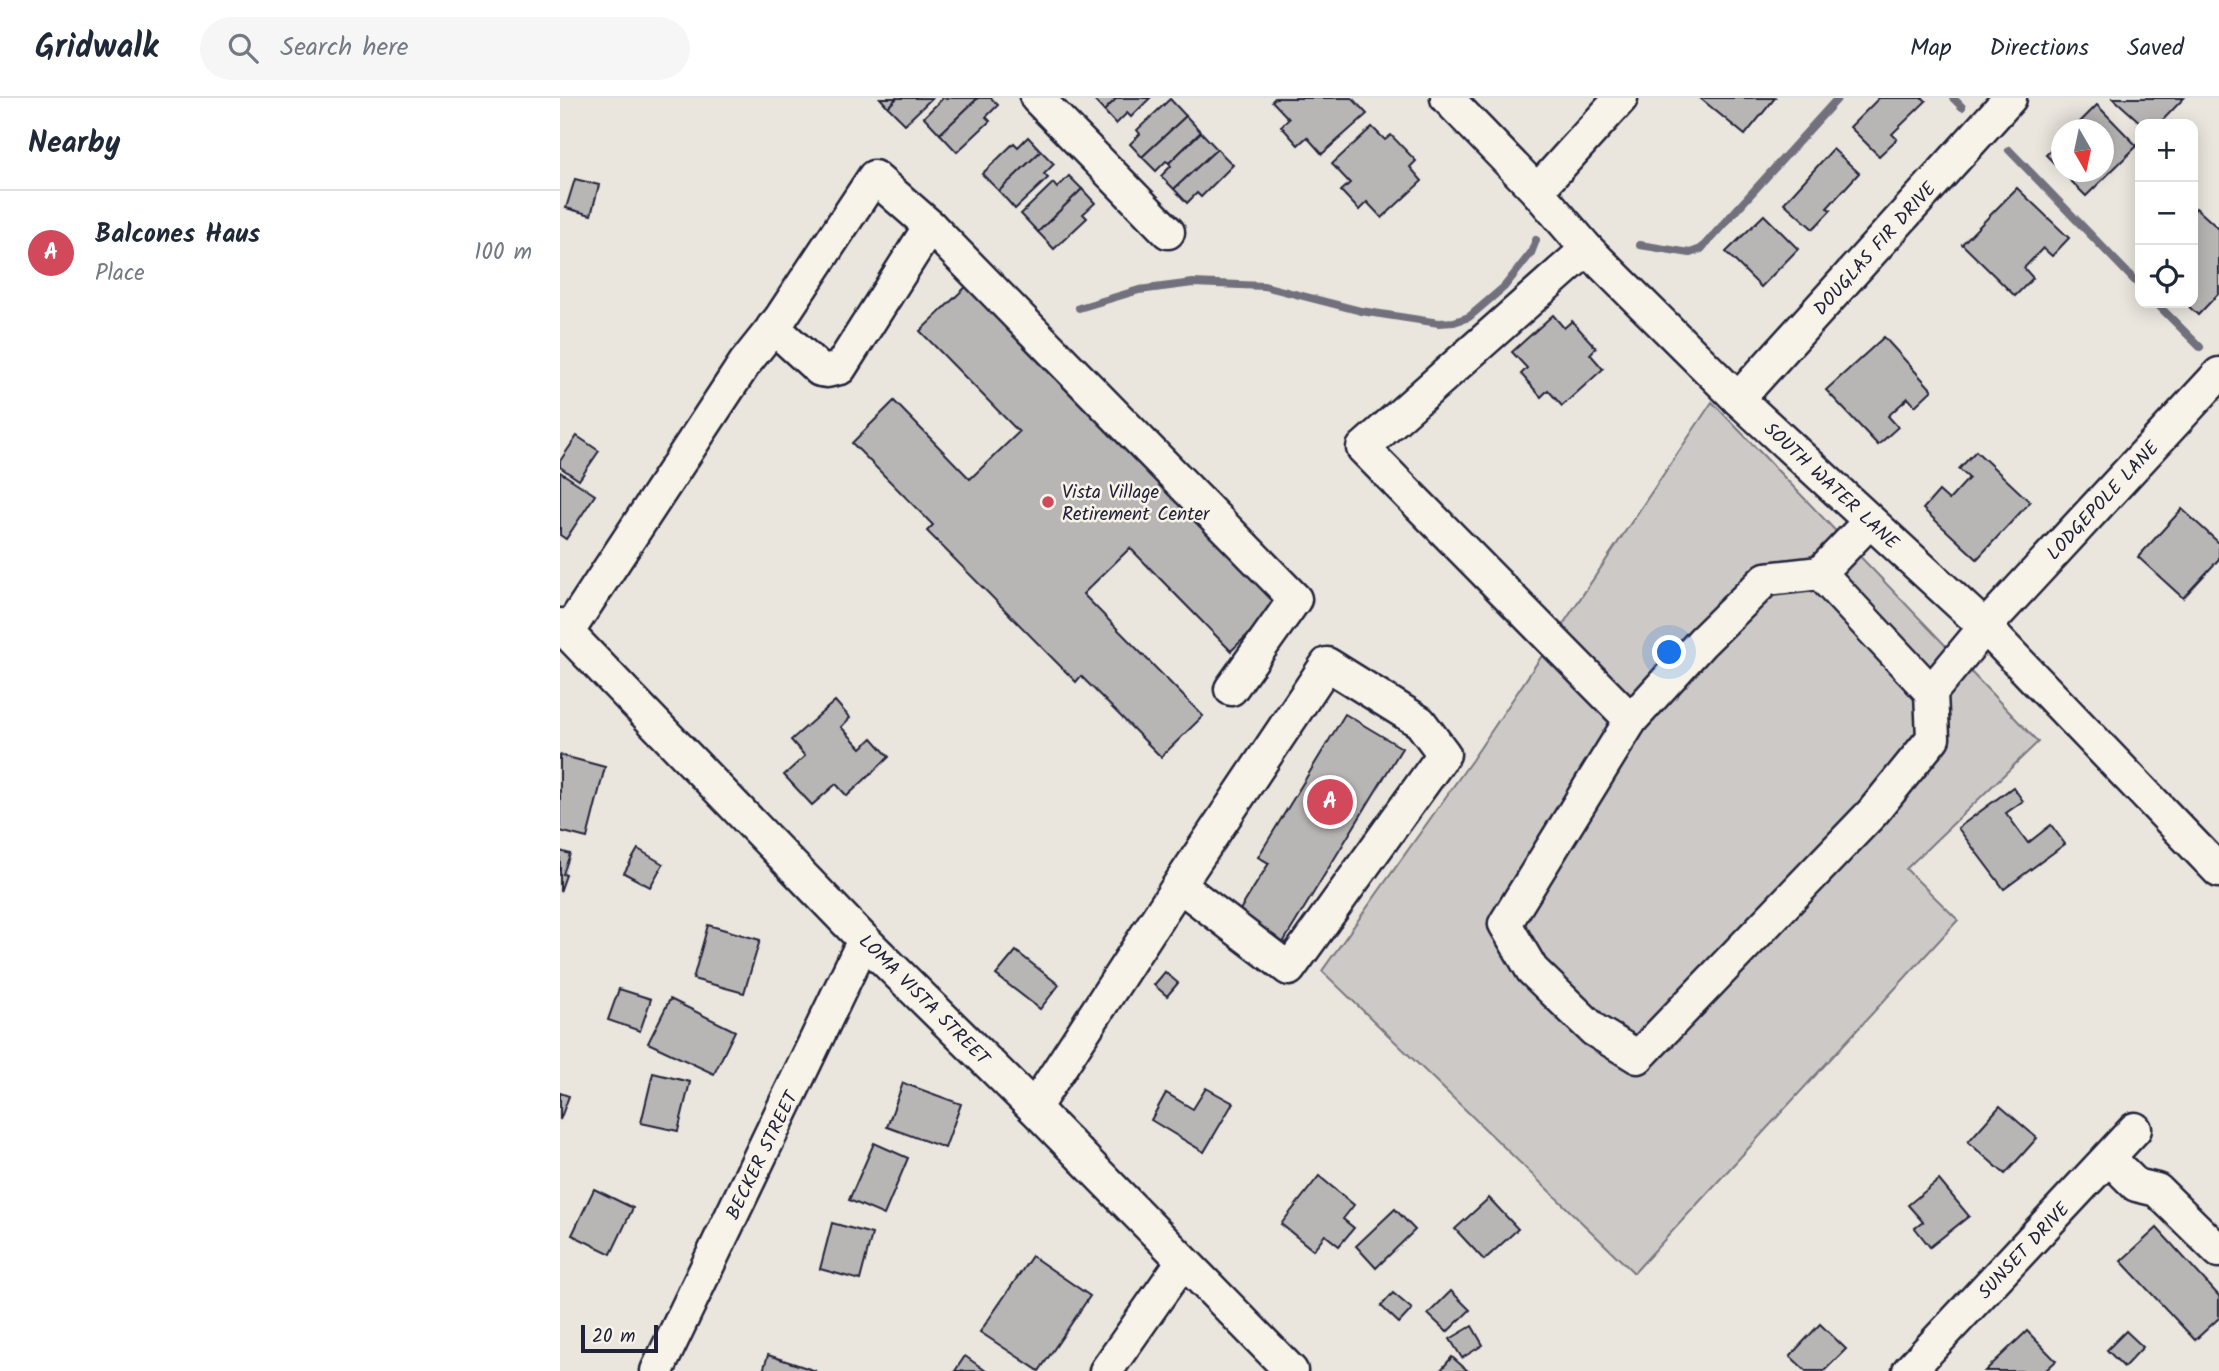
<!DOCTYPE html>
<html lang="en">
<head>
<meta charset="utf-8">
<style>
  body { margin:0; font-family:Kalam,sans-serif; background:#f6f6f7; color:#1f2937 }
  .controls { position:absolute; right:21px; top:21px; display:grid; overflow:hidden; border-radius:14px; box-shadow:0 4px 18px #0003 }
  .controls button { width:63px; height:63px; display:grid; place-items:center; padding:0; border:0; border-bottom:2px solid #e0e1e3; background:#fff; color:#1f2937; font:35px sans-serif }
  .compass { position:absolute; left:1491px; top:21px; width:63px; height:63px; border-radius:50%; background:#fff; box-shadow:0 4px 18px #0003; rotate:171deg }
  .scale { position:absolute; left:21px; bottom:18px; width:77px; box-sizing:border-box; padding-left:7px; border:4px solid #22223b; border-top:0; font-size:19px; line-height:24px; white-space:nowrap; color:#22223b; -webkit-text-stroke:5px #f7f3e8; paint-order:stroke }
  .you { position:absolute; left:1110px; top:555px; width:24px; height:24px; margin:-18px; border:5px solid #fff; border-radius:50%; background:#1a73e8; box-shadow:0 0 0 10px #1a73e833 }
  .badge { display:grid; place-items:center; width:46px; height:46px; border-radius:50%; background:#d1495b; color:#fff; font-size:23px; font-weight:700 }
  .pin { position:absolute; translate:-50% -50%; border:4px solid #fff; box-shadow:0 2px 7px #0006 }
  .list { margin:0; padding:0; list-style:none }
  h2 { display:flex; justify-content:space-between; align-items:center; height:91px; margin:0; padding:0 28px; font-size:30px }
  h2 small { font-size:23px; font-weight:400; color:#747a83 }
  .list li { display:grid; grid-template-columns:46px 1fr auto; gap:21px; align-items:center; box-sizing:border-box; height:126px; padding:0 28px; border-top:2px solid #e0e1e3 }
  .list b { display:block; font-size:26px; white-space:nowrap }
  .list p { margin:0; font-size:23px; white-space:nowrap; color:#747a83 }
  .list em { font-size:23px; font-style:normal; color:#747a83 }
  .icon { flex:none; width:38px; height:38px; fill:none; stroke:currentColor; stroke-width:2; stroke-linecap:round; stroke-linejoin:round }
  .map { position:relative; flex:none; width:1659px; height:1273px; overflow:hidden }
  header { display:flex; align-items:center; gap:42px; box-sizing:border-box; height:98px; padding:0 35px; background:#fff; border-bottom:2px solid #e0e1e3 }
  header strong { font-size:33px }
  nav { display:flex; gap:38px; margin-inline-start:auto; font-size:24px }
  .search { width:490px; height:63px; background:#f6f6f7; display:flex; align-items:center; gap:18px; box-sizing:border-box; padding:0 24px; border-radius:38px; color:#747a83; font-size:26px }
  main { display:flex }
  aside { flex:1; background:#fff }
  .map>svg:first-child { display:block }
  .green { fill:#cdc9c6; stroke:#787680; stroke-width:2 }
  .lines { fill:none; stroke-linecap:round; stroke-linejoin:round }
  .stream { stroke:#716f7b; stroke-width:8 }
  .building { fill:#b8b6b5; stroke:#22223b; stroke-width:2 }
  .minor-casing { stroke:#22223b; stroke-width:37 }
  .minor { stroke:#f7f3e8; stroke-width:32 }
  .poi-dot { fill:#d1495b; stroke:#f7f3e8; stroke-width:2.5 }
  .labels { text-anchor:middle; stroke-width:5; stroke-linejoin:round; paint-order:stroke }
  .street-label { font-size:19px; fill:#22223b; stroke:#f7f3e8 }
  .poi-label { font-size:19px; fill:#22223b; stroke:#f7f3e8; text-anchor:start }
</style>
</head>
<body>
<header>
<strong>Gridwalk</strong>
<div class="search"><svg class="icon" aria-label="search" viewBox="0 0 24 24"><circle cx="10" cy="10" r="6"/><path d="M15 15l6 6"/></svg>Search here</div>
<nav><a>Map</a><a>Directions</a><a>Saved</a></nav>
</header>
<main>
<aside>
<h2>Nearby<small></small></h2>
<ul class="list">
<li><span class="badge">A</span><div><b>Balcones Haus</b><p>Place</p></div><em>100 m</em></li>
</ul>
</aside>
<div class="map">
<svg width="1659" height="1273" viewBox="0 0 1659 1273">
  <rect width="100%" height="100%" fill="#eae6de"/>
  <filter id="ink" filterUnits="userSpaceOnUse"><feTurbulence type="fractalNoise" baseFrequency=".0143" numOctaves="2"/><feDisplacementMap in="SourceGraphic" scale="14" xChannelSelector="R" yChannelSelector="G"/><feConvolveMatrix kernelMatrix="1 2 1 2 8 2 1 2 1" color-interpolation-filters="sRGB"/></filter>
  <g filter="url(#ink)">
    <!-- green -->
    <path class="green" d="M1152,304L1478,644L1346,771L1398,822L1074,1175L762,873L912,662Z"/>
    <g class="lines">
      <!-- stream -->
      <g class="stream">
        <path d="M1393,0L1402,9"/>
        <path d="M1449,52L1580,188"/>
        <path d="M1080,147L1130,155L1141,151L1278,0"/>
        <path d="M1596,205L1640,249"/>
        <path d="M519,210L579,192L633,185L704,188L801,213L879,225L894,224L909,219L944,189L971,155L976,142"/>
      </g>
    </g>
    <!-- building -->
    <g class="building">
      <path d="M320,0H337L328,9Z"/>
      <path d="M337,0H372L345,26L328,9Z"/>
      <path d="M383,0H418L380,36L364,19Z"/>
      <path d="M418,0H431L438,7L426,19L430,23L397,54L380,36Z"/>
      <path d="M532,0H557L544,13Z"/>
      <path d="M557,0H590L571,19L567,15L556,26L544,13Z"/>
      <path d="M715,0H792L807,16L762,56L747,39L738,47L721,28L729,21L712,3Z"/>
      <path d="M1140,0H1215L1185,37Z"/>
      <path d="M1319,0H1363L1366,3L1332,36L1337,41L1319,58L1290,29Z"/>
      <path d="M1553,0H1624L1599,26H1582Z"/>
      <path d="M610,1L626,18L582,59L570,46L580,36L577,32Z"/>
      <path d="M1537,7L1577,48L1526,98L1502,74H1544V32H1512Z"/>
      <path d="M626,18L641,34L609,65L606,63L596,73L582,59Z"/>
      <path d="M812,29L825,42L831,37L856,63L850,69L862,83L822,120L807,104L799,112L781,93L790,85L772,66Z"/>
      <path d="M641,34L657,51L614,91L601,78L611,68L609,65Z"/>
      <path d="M468,39L481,53L439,93L422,76L454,45L458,49Z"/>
      <path d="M1502,41V73L1486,57Z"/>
      <path d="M657,51L673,67L641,99L637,95L627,105L614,91Z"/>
      <path d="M1273,51L1299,75L1267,110L1271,112L1253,131L1224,105Z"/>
      <path d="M481,53L494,66L484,76L488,80L455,111L439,93Z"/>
      <path d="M509,78L522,91L478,134L461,116L493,85L497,90Z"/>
      <path d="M15,81L39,87L31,117L6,110Z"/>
      <path d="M1457,90L1509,140L1492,158L1483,150L1464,170L1473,180L1455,198L1402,146Z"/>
      <path d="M522,91L535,105L523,116L527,120L494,151L478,134Z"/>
      <path d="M1636,110L1659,131V195L1638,217L1625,205H1633V114Z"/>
      <path d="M1204,117L1238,151L1201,189L1166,154Z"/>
      <path d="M412,183L722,503L671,553L570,450L523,496L643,618L601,659L521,578L516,584L367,433L373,427L292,345L334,303L410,381L459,334L360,233Z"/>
      <path d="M993,217L1004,230L1012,223L1036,250L1030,256L1043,271L1002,308L988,292L981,299L961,276L967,270L952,254Z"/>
      <path d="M1324,239L1372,292L1355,308L1348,300L1328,318L1338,329L1318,347L1266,292Z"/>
      <path d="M17,338L39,353L19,382L0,369V363Z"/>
      <path d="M1416,353L1470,404L1417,461L1363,411L1379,393L1389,402L1409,380L1399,371Z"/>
      <path d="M0,374L35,397L6,441L0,437Z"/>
      <path d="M1622,411L1659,445V461L1623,500L1578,459Z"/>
      <path d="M275,603L290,620L281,629L301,650L312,640L329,659L287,698L276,686L252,707L224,677L245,658L231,642Z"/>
      <path d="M785,616L842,650L721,848L675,820L709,765L698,759Z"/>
      <path d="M0,657L45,669L27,740L0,733Z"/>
      <path d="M1453,689L1463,703L1446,715L1468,745L1491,727L1505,746L1444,791L1398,730Z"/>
      <path d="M78,751L103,766L90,789L64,775Z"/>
      <path d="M0,753L10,756L3,776L6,777L0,794Z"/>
      <path d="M148,827L200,842L184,895L133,881Z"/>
      <path d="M456,853L499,887L480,911L436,877Z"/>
      <path d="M605,874L618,885L607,898L594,887Z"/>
      <path d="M59,891L91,901L80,933L48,922Z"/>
      <path d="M110,901L175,933L154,976L88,945Z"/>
      <path d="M93,975L130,984L118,1033L81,1025Z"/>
      <path d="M343,985L401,1006L385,1050L327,1029Z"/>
      <path d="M646,990L673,1005L644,1054L591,1022L606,995L633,1011Z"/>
      <path d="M0,995L9,998L0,1022Z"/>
      <path d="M1440,1008L1477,1040L1445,1076L1408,1044Z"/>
      <path d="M314,1045L348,1060L324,1117L289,1102Z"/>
      <path d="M759,1078L794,1107L783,1121L794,1130L779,1148L765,1137L753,1152L721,1126Z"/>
      <path d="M1379,1082L1409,1118L1370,1149L1355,1130L1363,1124L1348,1107Z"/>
      <path d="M34,1091L73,1110L51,1156L12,1137Z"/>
      <path d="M929,1100L958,1131L924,1162L895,1131Z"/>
      <path d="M835,1111L855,1132L816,1170L796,1148Z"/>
      <path d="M272,1125L312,1136L300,1182L260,1171Z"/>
      <path d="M1597,1130L1659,1198V1220L1635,1242L1561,1163Z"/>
      <path d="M472,1158L530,1198L479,1273L420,1234Z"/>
      <path d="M891,1193L910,1212L887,1234L868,1216Z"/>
      <path d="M833,1195L852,1211L839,1225L821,1208Z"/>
      <path d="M1260,1226L1286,1251L1264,1273H1246L1230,1258Z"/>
      <path d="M912,1228L923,1247L902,1260L890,1241Z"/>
      <path d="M1467,1233L1496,1263L1485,1273H1425Z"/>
      <path d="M1566,1233L1583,1249L1564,1269L1547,1252Z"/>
      <path d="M208,1257L256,1273H203Z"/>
      <path d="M405,1258L426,1273H395Z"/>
      <path d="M892,1259L908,1273H880Z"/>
    </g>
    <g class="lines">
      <!-- minor casing -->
      <g class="minor-casing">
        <g id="minor">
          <path d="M477,0L608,134"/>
          <path d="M887,0L977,93L1027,151L1178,301L1425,529L1659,773"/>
          <path d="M977,93L1061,0"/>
          <path d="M1027,151L803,350L1071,622"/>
          <path d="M213,229L260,272L267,273L280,270L370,128"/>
          <path d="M1178,301L1450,0"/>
          <path d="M1310,423L1260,475L1206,481L1142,544L1071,622L945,826L972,872L1034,932L1078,959L1313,714L1373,640L1371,594L1425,529L1659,276"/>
          <path d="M1260,475L1371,594"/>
          <path d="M0,527L304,842L474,1010L731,1273"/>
          <path d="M7,535L185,265L220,221L314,79L370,128L735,501L671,591"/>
          <path d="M474,1010L619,787L767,566L860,624L884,656L729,871L619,787"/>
          <path d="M1549,1060L1576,1087L1597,1092L1659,1153"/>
          <path d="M97,1273L304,842"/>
          <path d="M546,1273L623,1163"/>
          <path d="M1349,1273L1575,1031"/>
        </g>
      </g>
      <!-- minor -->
      <use href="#minor" class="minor"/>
    </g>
  </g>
  <!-- markers -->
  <circle class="poi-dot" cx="488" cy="404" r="7"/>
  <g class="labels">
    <!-- street labels -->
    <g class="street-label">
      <text transform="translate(1314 150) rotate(-48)" y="7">DOUGLAS FIR DRIVE</text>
      <text transform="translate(1272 387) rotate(43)" y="7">SOUTH WATER LANE</text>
      <text transform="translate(1542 402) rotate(-47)" y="7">LODGEPOLE LANE</text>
      <text transform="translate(365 901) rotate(45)" y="7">LOMA VISTA STREET</text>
      <text transform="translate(201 1057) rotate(-64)" y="7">BECKER STREET</text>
      <text transform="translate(1463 1152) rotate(-47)" y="7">SUNSET DRIVE</text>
    </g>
    <!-- poi labels -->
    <g class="poi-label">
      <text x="502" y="400">Vista Village<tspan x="502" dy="22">Retirement Center</tspan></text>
    </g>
  </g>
</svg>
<div class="controls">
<button>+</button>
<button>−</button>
<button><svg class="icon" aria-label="locate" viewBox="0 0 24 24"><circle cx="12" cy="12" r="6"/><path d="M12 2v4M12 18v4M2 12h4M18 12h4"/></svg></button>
</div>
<svg class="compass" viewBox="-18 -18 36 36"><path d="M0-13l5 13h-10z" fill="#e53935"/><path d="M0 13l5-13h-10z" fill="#747a83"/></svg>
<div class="scale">20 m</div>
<div class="you"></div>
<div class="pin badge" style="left:770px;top:704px">A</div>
</div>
</main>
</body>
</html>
